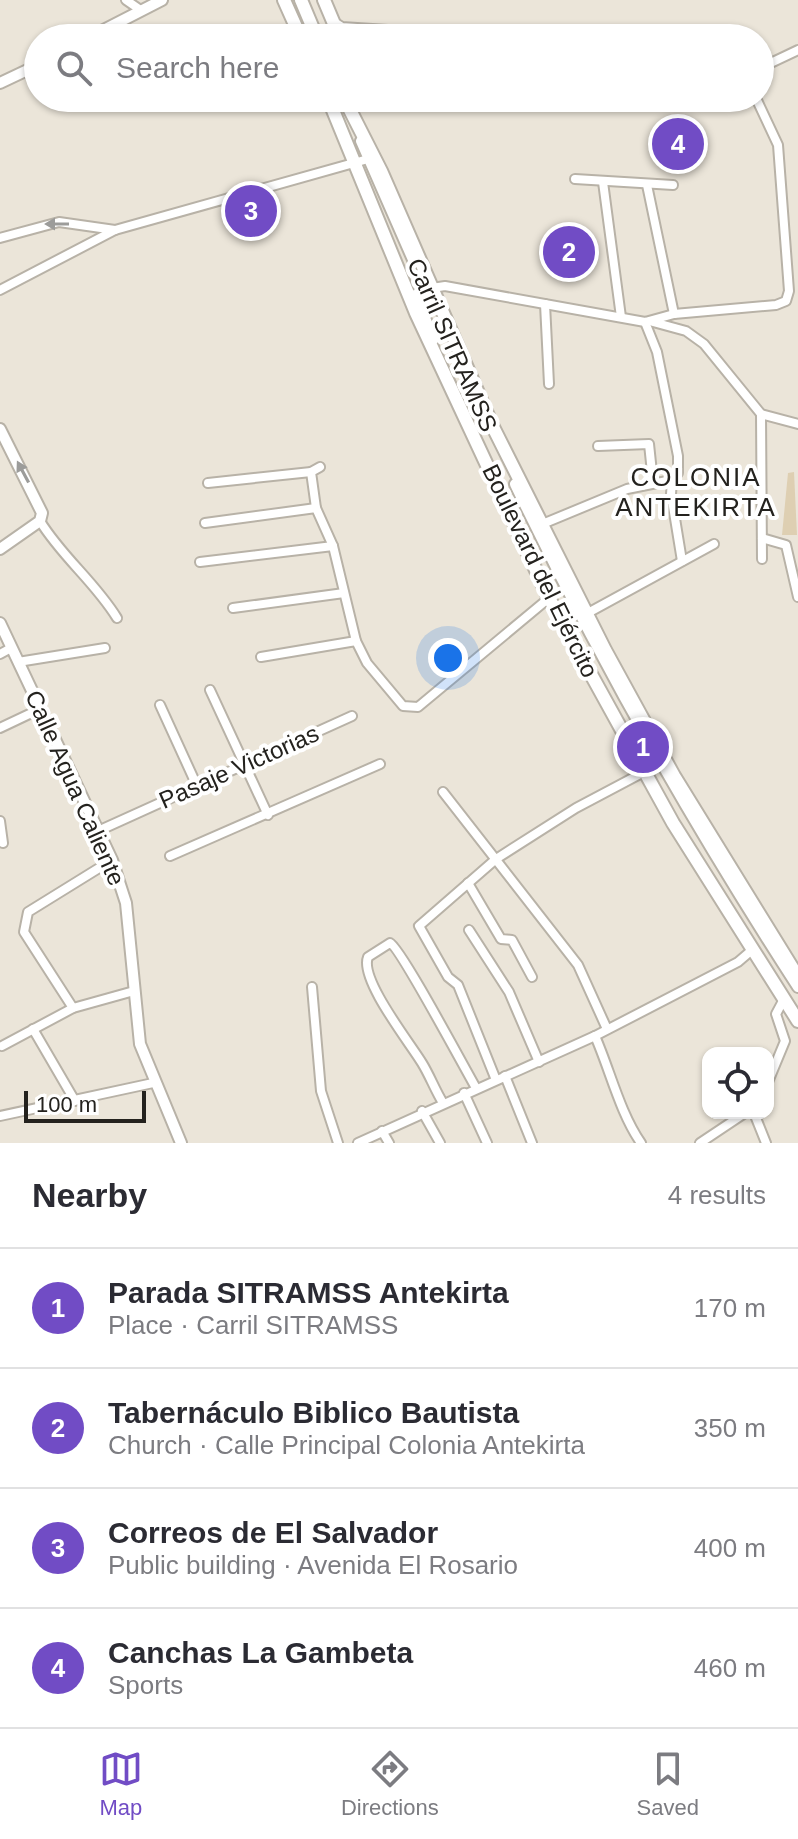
<!DOCTYPE html>
<html lang="en">
<head>
<meta charset="utf-8">
<style>
  body { margin:0; font-family:Helvetica,sans-serif; background:#f2f2f3; color:#2b2b33 }
  .controls { position:absolute; right:24px; bottom:24px; display:grid; overflow:hidden; border-radius:16px; box-shadow:0 2px 6px #0004 }
  .controls button { width:72px; height:72px; display:grid; place-items:center; padding:0; border:0; border-bottom:2px solid #e1e1e2; background:#fff; color:#2b2b33; font:40px sans-serif }
  .scale { position:absolute; left:24px; bottom:20px; width:122px; box-sizing:border-box; padding-left:8px; border:4px solid #24221e; border-top:0; font-size:22px; line-height:28px; white-space:nowrap; color:#24221e; -webkit-text-stroke:6px #fff; paint-order:stroke }
  .you { position:absolute; left:448px; top:658px; width:28px; height:28px; margin:-20px; border:6px solid #fff; border-radius:50%; background:#1a73e8; box-shadow:0 0 0 12px #1a73e833 }
  .badge { display:grid; place-items:center; width:52px; height:52px; border-radius:50%; background:#714cc5; color:#fff; font-size:26px; font-weight:700 }
  .pin { position:absolute; translate:-50% -50%; border:4px solid #fff; box-shadow:0 2px 8px #0006 }
  .list { margin:0; padding:0; list-style:none }
  h2 { display:flex; justify-content:space-between; align-items:center; height:104px; margin:0; padding:0 32px; font-size:34px }
  h2 small { font-size:26px; font-weight:400; color:#7c7c81 }
  .list li { display:grid; grid-template-columns:52px 1fr auto; gap:24px; align-items:center; box-sizing:border-box; height:120px; padding:0 32px; border-top:2px solid #e1e1e2 }
  .list b { display:block; font-size:30px; white-space:nowrap }
  .list p { margin:0; font-size:26px; white-space:nowrap; color:#7c7c81 }
  .list em { font-size:26px; font-style:normal; color:#7c7c81 }
  .icon { flex:none; width:44px; height:44px; fill:none; stroke:currentColor; stroke-width:2; stroke-linecap:round; stroke-linejoin:round }
  .map { position:relative; flex:none; width:798px; height:1143px; overflow:hidden }
  .search { position:absolute; background:#fff; box-shadow:0 2px 6px #0004; left:24px; right:24px; top:24px; height:88px; display:flex; align-items:center; gap:20px; box-sizing:border-box; padding:0 28px; border-radius:44px; color:#7c7c81; font-size:30px }
  .sheet { height:584px; background:#fff }
  nav { display:flex; justify-content:space-around; align-items:center; box-sizing:border-box; height:112px; border-top:2px solid #e1e1e2; background:#fff; font-size:22px; color:#7c7c81 }
  nav a { display:grid; justify-items:center; gap:4px }
  nav .on { color:#714cc5 }
  .map>svg:first-child { display:block }
  .green { fill:#decfb2 }
  .lines { fill:none; stroke-linecap:round; stroke-linejoin:round }
  .minor-casing { stroke:#b8b2a7; stroke-width:12 }
  .major-casing { stroke:#b8b2a7; stroke-width:14 }
  .highway-casing { stroke:#b8b2a7; stroke-width:16 }
  .minor { stroke:#fff; stroke-width:8 }
  .major { stroke:#fff; stroke-width:10 }
  .highway { stroke:#fff; stroke-width:12 }
  .oneway { fill:#9c9c9a }
  .labels { text-anchor:middle; stroke-width:8; stroke-linejoin:round; paint-order:stroke }
  .street-label { font-size:24px; fill:#24221e; stroke:#fff }
  .neighbourhood-label { font-size:26px; letter-spacing:2px; fill:#24221e; stroke:#fff }
</style>
</head>
<body>
<div class="map">
<svg width="798" height="1143" viewBox="0 0 798 1143">
  <rect width="100%" height="100%" fill="#ebe5d9"/>
  <!-- green -->
  <g class="green">
    <path d="M658,122H697L698,167H658Z"/>
    <path d="M794,472L797,535H782L788,473Z"/>
  </g>
  <g class="lines">
    <!-- minor casing -->
    <g class="minor-casing">
      <g id="minor">
        <path d="M126,0L139,9"/>
        <path d="M334,22L342,27L403,31H596L635,38"/>
        <path d="M760,68L798,50"/>
        <path d="M575,179L673,185"/>
        <path d="M603,182L621,317"/>
        <path d="M647,185L674,314"/>
        <path d="M0,238L59,222L115,230"/>
        <path d="M432,288L445,286L645,322L674,314L776,305L786,301L789,291L778,145L756,98"/>
        <path d="M0,290L115,230L368,159"/>
        <path d="M545,304L549,384"/>
        <path d="M653,322L686,331L704,344L761,414L798,424"/>
        <path d="M761,414L762,559"/>
        <path d="M598,446L649,444L653,482"/>
        <path d="M320,467L311,472L316,508L333,546L356,641L367,663L403,706L418,707L549,598"/>
        <path d="M672,480L671,494L682,561"/>
        <path d="M208,483L311,472"/>
        <path d="M40,521C62,557 95,582 117,618"/>
        <path d="M205,523L316,508"/>
        <path d="M540,525L627,489L672,480L678,473V456L657,352L645,322"/>
        <path d="M762,538L786,545L798,597"/>
        <path d="M200,562L333,546"/>
        <path d="M233,608L344,593"/>
        <path d="M586,614L714,544"/>
        <path d="M0,654L11,648"/>
        <path d="M261,657L356,641"/>
        <path d="M18,662L105,648"/>
        <path d="M210,690L268,815"/>
        <path d="M160,705L197,786"/>
        <path d="M0,728L40,709"/>
        <path d="M443,792L578,965L607,1029"/>
        <path d="M0,821L3,843"/>
        <path d="M98,831L352,716"/>
        <path d="M170,856L380,764"/>
        <path d="M468,883L501,939L512,940L532,977"/>
        <path d="M469,930L509,992L539,1062"/>
        <path d="M312,987L321,1091L338,1143"/>
        <path d="M73,1008L24,932L28,912L112,860"/>
        <path d="M33,1029L75,1101"/>
        <path d="M595,1036C610,1070 620,1113 641,1143"/>
        <path d="M2,1046L73,1008L134,991"/>
        <path d="M505,1076L532,1143"/>
        <path d="M496,1080L458,985L448,977L419,926L496,859L576,808L644,772"/>
        <path d="M768,1082L785,1041L776,1014L784,999"/>
        <path d="M464,1093L487,1143"/>
        <path d="M443,1103C435,1090 430,1076 422,1063C410,1043 359,979 368,957L390,943C400,947 465,1069 476,1088"/>
        <path d="M422,1111L440,1143"/>
        <path d="M754,1113L766,1143"/>
        <path d="M0,1116L153,1083"/>
        <path d="M382,1131L389,1143"/>
        <path d="M358,1143L595,1036L738,962L752,950"/>
        <path d="M700,1143L745,1113"/>
      </g>
    </g>
    <!-- major casing -->
    <g class="major-casing">
      <g id="major">
        <path d="M88,38L162,0"/>
        <path d="M0,83L38,65"/>
        <path d="M361,141L414,262"/>
        <path d="M415,295L434,339"/>
        <path d="M0,429L42,513L40,521L0,549"/>
        <path d="M515,484C598,658 693,825 798,987"/>
        <path d="M0,623L112,860L126,903L140,1044L181,1143"/>
      </g>
    </g>
    <!-- highway casing -->
    <g class="highway-casing">
      <g id="highway">
        <path d="M284,0L301,38"/>
        <path d="M301,0L317,38"/>
        <path d="M324,0L340,38"/>
        <path d="M328,98L416,313L549,598L673,823L798,1021"/>
        <path d="M344,98L381,171L492,425L605,650L674,776L798,977"/>
      </g>
    </g>
    <!-- minor -->
    <use href="#minor" class="minor"/>
    <!-- major -->
    <use href="#major" class="major"/>
    <!-- highway -->
    <use href="#highway" class="highway"/>
  </g>
  <!-- one-way arrows -->
  <defs><path id="oneway-solid" d="M-6-.8H1V-3.2L6.5 0L1 3.2V.8H-6Z" transform="scale(2)"/></defs>
  <g class="oneway">
    <use href="#oneway-solid" transform="translate(57 224) rotate(-180)"/>
    <use href="#oneway-solid" transform="translate(23 472) rotate(-118)"/>
  </g>
  <g class="labels">
    <!-- street labels -->
    <g class="street-label">
      <text transform="translate(452 345) rotate(66)" y="8">Carril SITRAMSS</text>
      <text transform="translate(540 571) rotate(64)" y="8">Boulevard del Ejército</text>
      <text transform="translate(239 767) rotate(-24)" y="8">Pasaje Victorias</text>
      <text transform="translate(75 788) rotate(66)" y="8">Calle Agua Caliente</text>
    </g>
    <!-- neighbourhood labels -->
    <g class="neighbourhood-label">
      <text x="696" y="486">COLONIA<tspan x="696" dy="30">ANTEKIRTA</tspan></text>
    </g>
  </g>
</svg>
<div class="controls">
<button><svg class="icon" aria-label="locate" viewBox="0 0 24 24"><circle cx="12" cy="12" r="6"/><path d="M12 2v4M12 18v4M2 12h4M18 12h4"/></svg></button>
</div>
<div class="scale">100 m</div>
<div class="you"></div>
<div class="pin badge" style="left:643px;top:747px">1</div>
<div class="pin badge" style="left:569px;top:252px">2</div>
<div class="pin badge" style="left:251px;top:211px">3</div>
<div class="pin badge" style="left:678px;top:144px">4</div>
<div class="search"><svg class="icon" aria-label="search" viewBox="0 0 24 24"><circle cx="10" cy="10" r="6"/><path d="M15 15l6 6"/></svg>Search here</div>
</div>
<section class="sheet">
<h2>Nearby<small>4 results</small></h2>
<ul class="list">
<li><span class="badge">1</span><div><b>Parada SITRAMSS Antekirta</b><p>Place · Carril SITRAMSS</p></div><em>170 m</em></li>
<li><span class="badge">2</span><div><b>Tabernáculo Biblico Bautista</b><p>Church · Calle Principal Colonia Antekirta</p></div><em>350 m</em></li>
<li><span class="badge">3</span><div><b>Correos de El Salvador</b><p>Public building · Avenida El Rosario</p></div><em>400 m</em></li>
<li><span class="badge">4</span><div><b>Canchas La Gambeta</b><p>Sports</p></div><em>460 m</em></li>
</ul>
</section>
<nav>
<a class="on"><svg class="icon" aria-label="map" viewBox="0 0 24 24"><path d="M3 6l6-2 6 2 6-2v14l-6 2-6-2-6 2zM9 4v14M15 6v14"/></svg>Map</a>
<a><svg class="icon" aria-label="directions" viewBox="0 0 24 24"><path d="M12 3l9 9-9 9-9-9zM9 14v-3h6M13 9l2 2-2 2"/></svg>Directions</a>
<a><svg class="icon" aria-label="saved" viewBox="0 0 24 24"><path d="M7 4h10v16l-5-4-5 4z"/></svg>Saved</a>
</nav>
</body>
</html>
